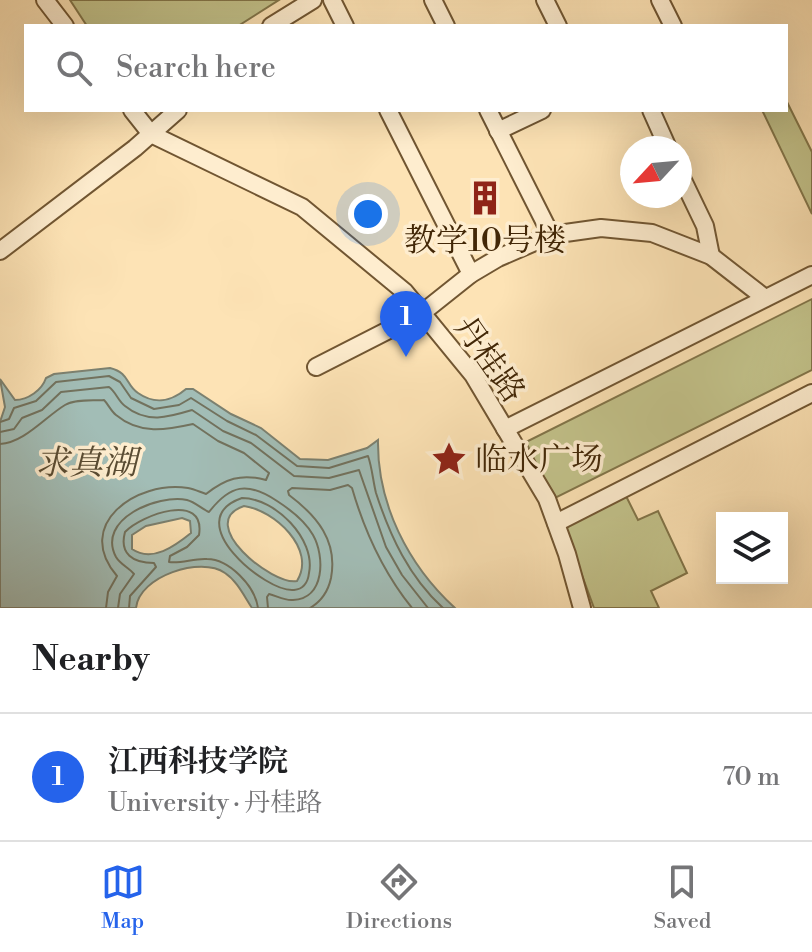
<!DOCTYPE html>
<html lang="en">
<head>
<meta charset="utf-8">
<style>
  body { margin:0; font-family:"Libre Bodoni","Noto Serif SC",serif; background:#f6f6f6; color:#202124 }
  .controls { position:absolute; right:24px; bottom:24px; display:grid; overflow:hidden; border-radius:0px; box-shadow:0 8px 32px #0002 }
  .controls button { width:72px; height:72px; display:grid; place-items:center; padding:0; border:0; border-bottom:2px solid #e0e0e0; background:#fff; color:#202124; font:40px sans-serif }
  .compass { position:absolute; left:620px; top:136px; width:72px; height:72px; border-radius:50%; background:#fff; box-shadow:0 8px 32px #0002; rotate:244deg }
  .you { position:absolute; left:368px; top:214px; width:28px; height:28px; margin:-20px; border:6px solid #fff; border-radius:50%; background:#1a73e8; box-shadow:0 0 0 12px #1a73e833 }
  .badge { display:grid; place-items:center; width:52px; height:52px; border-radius:50%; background:#2563eb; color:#fff; font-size:26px; font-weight:700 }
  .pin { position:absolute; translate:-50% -66px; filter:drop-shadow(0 2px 4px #0008) }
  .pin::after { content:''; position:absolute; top:42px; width:28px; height:24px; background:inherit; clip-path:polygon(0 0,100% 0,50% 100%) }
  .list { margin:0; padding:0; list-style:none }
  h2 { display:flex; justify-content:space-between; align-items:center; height:104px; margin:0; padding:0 32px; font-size:34px }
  h2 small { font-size:26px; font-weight:400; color:#757577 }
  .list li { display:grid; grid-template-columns:52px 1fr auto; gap:24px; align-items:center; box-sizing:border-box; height:128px; padding:0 32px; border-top:2px solid #e0e0e0 }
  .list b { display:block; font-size:30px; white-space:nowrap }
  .list p { margin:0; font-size:26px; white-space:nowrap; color:#757577 }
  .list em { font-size:26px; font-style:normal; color:#757577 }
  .icon { flex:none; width:44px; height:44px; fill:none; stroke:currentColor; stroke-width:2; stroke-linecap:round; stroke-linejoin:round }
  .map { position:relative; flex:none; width:812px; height:608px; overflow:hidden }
  .search { position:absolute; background:#fff; box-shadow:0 8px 32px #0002; left:24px; right:24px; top:24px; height:88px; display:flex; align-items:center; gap:20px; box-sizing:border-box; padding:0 28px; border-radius:0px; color:#757577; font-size:30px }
  .sheet { height:232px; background:#fff }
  nav { display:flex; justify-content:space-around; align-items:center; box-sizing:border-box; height:112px; border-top:2px solid #e0e0e0; background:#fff; font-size:22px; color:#757577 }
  nav a { display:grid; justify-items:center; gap:4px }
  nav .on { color:#2563eb }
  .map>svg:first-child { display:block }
  .green { fill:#c3c38b; stroke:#827549; stroke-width:2 }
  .water { fill:#a2bdb6; stroke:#7c8170; stroke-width:2; fill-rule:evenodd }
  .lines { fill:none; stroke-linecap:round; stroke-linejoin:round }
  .shore { stroke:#72725e; stroke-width:2 }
  .minor-casing { stroke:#715632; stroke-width:20 }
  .minor { stroke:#feedcf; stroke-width:16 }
  .labels { text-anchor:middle; stroke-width:7; stroke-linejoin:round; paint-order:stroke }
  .poi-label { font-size:32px; fill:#422707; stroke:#feedcf }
  .street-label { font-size:32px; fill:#422707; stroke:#feedcf }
  .water-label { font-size:34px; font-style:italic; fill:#5a4c33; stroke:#feedcf }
</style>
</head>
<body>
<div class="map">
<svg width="812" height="608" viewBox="0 0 812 608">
  <rect width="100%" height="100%" fill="#fde3b5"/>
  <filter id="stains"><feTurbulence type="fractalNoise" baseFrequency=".0025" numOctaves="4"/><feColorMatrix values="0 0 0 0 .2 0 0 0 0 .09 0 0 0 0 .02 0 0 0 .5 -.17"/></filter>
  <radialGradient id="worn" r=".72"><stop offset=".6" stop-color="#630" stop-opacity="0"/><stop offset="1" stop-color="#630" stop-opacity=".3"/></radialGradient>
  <!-- green -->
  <g class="green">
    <path d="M70,0H279L238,26H87Z"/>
    <path d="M786,100L812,152V214L762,110H786Z"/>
    <path d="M812,299V370L553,499L526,442Z"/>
    <path d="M625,494L638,520L658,511L687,573L651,591L659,608H594L564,526Z"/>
  </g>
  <!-- water -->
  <path class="water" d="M110,368C130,373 125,384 138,393C155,405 172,401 186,389H193L231,414L261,428L300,459L328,460L367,448L378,440C377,504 408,565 455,608H252C244,596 237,581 225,573C201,556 139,576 136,608H0V422L5,407L0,379L15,400C28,400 42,390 46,378L54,374ZM244,506C274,510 317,549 297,581C273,586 194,523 244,506ZM182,518L190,521L191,533C175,546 152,563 132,549V535L146,526Z"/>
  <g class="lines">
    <!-- shore -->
    <g class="shore">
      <path d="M0,422L9,419L14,408L36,401L56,382L109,376L120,382L131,398L154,409L179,405L191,398L227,421L256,435L297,466L329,468L368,456C372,467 373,481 376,493C390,536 409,577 443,608"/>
      <path d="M0,432L14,429L22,418L42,410L61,392L109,387C116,392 118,401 125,406C147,424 169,417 192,410L223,431L251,443L294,476L329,478L359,470L386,547L402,575L428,608"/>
      <path d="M0,444C24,443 45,417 65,405C75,399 92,401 104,400C108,404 111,411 116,415C140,435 166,430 193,424L218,441L244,453L269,473L266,480C241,473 225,479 206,494C200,492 194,489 188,488C136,480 73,525 117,576L108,592L106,608"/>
      <path d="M242,498C275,498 316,539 309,573C308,582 304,589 294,590C266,593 178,520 242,498Z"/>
      <path d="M118,608L120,594L134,574C129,568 120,564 116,557C96,519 158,494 187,500C195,502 202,509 209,512C230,485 247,481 277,501C291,510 305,521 313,535C325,556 325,599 293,600C285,601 277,596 269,594L267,597L268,608"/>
      <path d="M129,608L130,596L156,567L154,563C133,563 119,554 125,532C141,515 206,491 199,535L187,547L170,556L169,562C181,564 194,558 207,559C229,559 255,586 258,608"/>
      <path d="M310,608C322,601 328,592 331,578C338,541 317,516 289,495L288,491L292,488L330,490L348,485L352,488C365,533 383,572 412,608"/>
    </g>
    <!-- minor casing -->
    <g class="minor-casing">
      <g id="minor">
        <path d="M45,0L65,26"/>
        <path d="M332,0L345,26"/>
        <path d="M433,0L446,26"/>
        <path d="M545,0L558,26"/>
        <path d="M660,0L673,26"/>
        <path d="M271,26L313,0"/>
        <path d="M132,110L151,134L302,207L405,292L473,375L547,499L567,554L582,608"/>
        <path d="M388,110L471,274"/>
        <path d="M488,110L551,235"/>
        <path d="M651,110L668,148"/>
        <path d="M498,131L542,110"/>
        <path d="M680,174L705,226L711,256"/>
        <path d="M0,251L135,148L178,110"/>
        <path d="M316,367L422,313L471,274L498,258L551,235L601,228L652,233L711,256L765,298"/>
        <path d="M505,429L812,275"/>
        <path d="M556,523L812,393"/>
      </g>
    </g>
    <!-- minor -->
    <use href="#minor" class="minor"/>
  </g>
  <!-- icons -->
  <defs>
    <g id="building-bare" transform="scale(2.76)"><path d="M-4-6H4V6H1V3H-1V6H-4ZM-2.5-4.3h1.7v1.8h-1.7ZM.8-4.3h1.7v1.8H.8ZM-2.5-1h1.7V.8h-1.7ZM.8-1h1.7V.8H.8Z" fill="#8f2418" stroke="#feedcf" stroke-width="2.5" paint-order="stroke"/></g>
    <g id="sight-bare" transform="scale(2.76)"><path d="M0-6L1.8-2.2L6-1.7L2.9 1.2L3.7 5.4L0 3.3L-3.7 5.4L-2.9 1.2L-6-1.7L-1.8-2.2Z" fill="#8f2418" stroke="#feedcf" stroke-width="2.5" paint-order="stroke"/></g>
  </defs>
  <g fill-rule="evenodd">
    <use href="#building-bare" x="485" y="198"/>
    <use href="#sight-bare" x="449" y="459"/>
  </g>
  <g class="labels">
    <!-- poi labels -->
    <g class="poi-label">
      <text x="485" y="251">教学10号楼</text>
      <text x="475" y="470" text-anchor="start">临水广场</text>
    </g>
    <!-- street labels -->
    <g class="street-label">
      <text transform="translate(490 359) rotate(55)" y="11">丹桂路</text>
    </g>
    <!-- water labels -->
    <g class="water-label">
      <text x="86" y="474">求真湖</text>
    </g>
  </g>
  <rect width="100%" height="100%" filter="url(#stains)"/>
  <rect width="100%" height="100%" fill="url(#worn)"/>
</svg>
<div class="controls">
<button><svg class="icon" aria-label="layers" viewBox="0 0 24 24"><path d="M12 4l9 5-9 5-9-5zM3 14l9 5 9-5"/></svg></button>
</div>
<svg class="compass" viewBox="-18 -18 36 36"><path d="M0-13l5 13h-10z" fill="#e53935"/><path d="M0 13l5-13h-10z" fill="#757577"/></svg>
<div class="you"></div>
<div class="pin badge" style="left:406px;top:357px">1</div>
<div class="search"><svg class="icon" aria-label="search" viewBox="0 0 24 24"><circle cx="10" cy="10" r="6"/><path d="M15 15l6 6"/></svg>Search here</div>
</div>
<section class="sheet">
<h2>Nearby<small></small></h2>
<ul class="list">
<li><span class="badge">1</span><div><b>江西科技学院</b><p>University · 丹桂路</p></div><em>70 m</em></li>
</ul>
</section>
<nav>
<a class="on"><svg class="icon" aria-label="map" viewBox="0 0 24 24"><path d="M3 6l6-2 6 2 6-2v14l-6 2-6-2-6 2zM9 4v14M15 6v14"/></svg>Map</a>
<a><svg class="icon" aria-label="directions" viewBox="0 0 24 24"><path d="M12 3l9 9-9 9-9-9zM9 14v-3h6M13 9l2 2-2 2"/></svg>Directions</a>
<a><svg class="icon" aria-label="saved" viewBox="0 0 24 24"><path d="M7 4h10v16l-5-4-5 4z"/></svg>Saved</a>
</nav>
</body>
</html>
